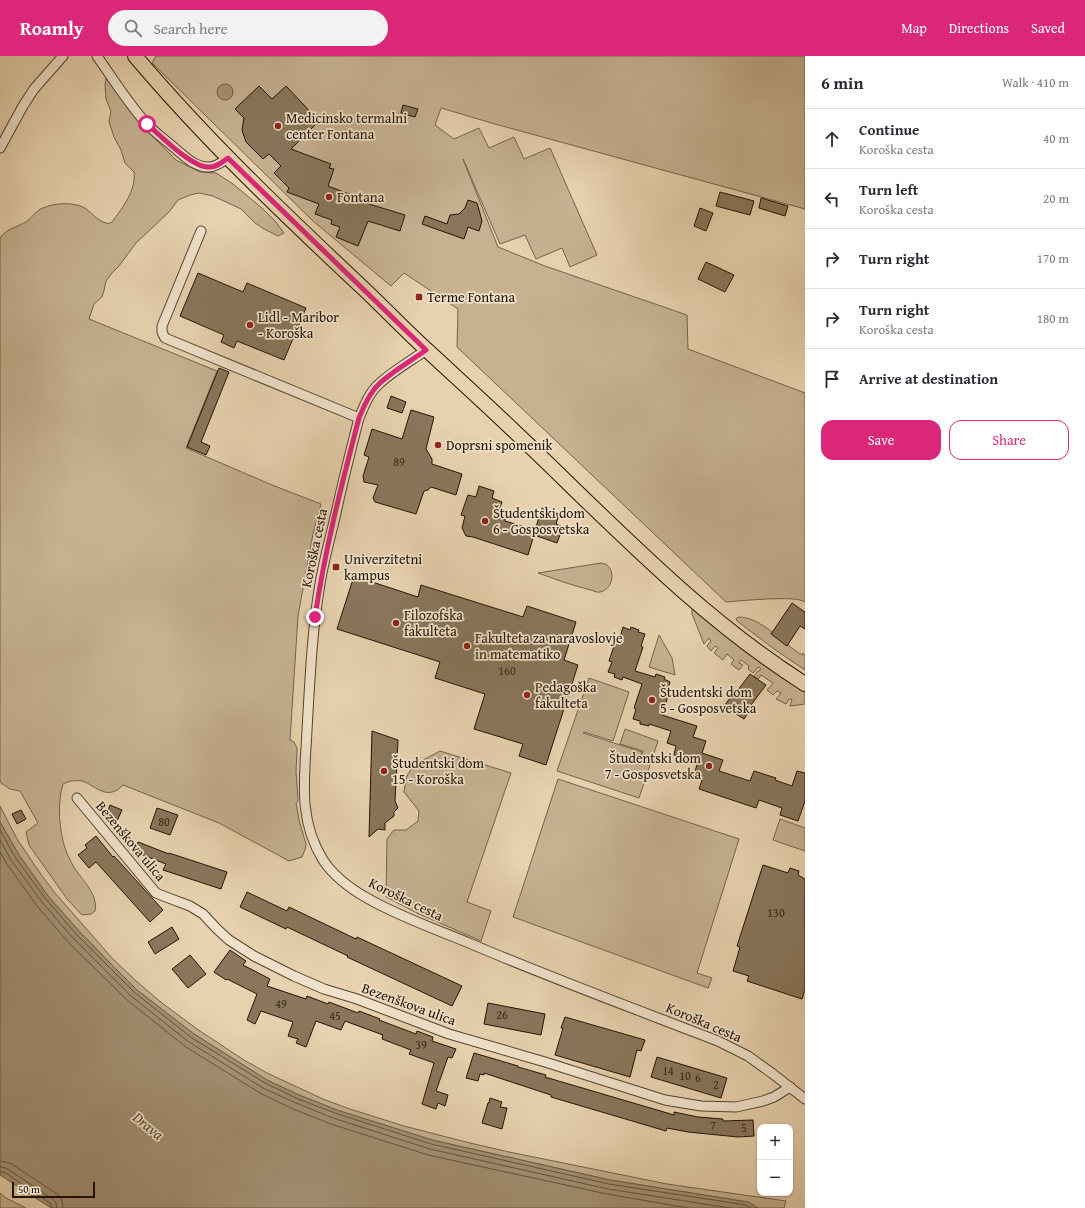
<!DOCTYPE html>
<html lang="en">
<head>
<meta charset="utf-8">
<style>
  body { margin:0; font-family:"Gentium Book Plus",serif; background:#f2f2f3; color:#2b2b33 }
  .controls { position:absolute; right:12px; bottom:12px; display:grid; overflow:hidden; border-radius:8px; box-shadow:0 1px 3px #0004 }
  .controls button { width:36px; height:36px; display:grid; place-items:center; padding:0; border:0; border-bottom:1px solid #e1e1e2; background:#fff; color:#2b2b33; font:20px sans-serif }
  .scale { position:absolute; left:12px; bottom:10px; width:83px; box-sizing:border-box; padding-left:4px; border:2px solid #231402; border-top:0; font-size:11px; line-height:14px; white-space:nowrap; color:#231402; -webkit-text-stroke:3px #efe1ca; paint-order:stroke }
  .stop { position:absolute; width:12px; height:12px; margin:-9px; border:3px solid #db2777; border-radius:50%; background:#fff }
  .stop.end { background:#db2777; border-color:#fff; box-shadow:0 1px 4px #0008 }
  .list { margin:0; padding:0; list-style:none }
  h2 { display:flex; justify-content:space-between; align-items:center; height:52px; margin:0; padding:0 16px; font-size:17px }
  h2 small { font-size:13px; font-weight:400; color:#7c7c81 }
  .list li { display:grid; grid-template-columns:26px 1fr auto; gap:12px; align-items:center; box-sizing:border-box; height:60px; padding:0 16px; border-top:1px solid #e1e1e2 }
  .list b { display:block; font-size:15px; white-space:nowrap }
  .list p { margin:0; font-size:13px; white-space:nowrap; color:#7c7c81 }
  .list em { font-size:13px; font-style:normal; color:#7c7c81 }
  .actions { display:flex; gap:8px; padding:12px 16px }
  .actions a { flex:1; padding:9px 0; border:1px solid #db2777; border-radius:12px; text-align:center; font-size:14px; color:#db2777 }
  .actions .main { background:#db2777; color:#fff }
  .icon { flex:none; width:22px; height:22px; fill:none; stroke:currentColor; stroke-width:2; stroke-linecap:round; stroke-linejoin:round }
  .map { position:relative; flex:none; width:805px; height:1152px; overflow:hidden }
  header { display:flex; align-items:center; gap:24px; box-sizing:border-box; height:56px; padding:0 20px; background:#db2777; color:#fff }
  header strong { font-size:19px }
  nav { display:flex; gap:22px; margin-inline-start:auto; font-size:14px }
  .search { width:280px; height:36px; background:#f2f2f3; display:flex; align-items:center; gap:10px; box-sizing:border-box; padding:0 14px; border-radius:22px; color:#7c7c81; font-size:15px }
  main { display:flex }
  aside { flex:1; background:#fff }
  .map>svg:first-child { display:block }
  .green { fill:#c6b191; stroke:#74624a }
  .water { fill:#a49174; stroke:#705f46 }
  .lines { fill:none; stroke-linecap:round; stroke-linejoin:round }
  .shore { stroke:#64523b; stroke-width:1 }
  .building { fill:#89765b; stroke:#231402 }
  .street-casing { stroke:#54432d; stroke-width:11 }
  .primary-casing { stroke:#231402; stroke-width:16 }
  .street { stroke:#efe1ca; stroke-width:9 }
  .primary { stroke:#e7d1ae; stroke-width:14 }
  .route { stroke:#db2777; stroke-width:5 }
  .poi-dot { fill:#8f2418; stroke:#efe1ca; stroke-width:1.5 }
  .labels { text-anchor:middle; stroke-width:3.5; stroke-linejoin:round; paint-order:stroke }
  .number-label { font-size:12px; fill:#3c2c18 }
  .poi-label { font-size:14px; fill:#231402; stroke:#efe1ca; text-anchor:start }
  .street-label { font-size:14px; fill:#231402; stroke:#efe1ca }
  .water-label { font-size:15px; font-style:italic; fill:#574630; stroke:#efe1ca }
</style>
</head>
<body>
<header>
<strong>Roamly</strong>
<div class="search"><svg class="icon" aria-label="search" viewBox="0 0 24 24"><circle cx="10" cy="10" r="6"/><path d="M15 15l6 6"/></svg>Search here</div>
<nav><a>Map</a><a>Directions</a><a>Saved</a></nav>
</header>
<main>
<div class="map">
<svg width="805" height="1152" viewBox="0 0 805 1152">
  <rect width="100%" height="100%" fill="#e7d1ae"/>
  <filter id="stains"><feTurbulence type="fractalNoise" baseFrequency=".005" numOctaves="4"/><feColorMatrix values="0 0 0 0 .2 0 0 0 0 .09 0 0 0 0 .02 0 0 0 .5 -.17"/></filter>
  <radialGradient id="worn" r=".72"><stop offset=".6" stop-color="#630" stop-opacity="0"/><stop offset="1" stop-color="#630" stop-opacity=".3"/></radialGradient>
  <!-- green -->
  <g class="green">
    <path d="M156,0H805V153L495,68L441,52L435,69L454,83L479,72L489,92L514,81L524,103L550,92L597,199L570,211L562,192L536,203L525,179L500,188L463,103L498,191L545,210L687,259L688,293L805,337V546C797,539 739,545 726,546L457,291L458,253L404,217L391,230L313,165L152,7Z"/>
    <path d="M106,22L142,69L176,104L200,116L216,117L233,128L262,152L275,165L284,177L278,180L264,173L255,167L241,153L213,140L199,137L190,139L178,144L169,156L136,187L119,210L112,217L106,225L104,235L102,241L94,248L89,263L217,315L186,392L272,429L321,448L313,478L298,560L290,684L294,686L297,692V697L296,715L298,745L296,747L299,764L306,788L305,794L302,801L289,805L219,767L123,729C121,731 118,734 115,735C103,741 91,727 82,725C75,724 69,725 63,728C57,747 59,776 66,795C69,802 73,811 78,817C86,828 98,840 95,855L91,858L82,859L67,843L29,789L26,776L38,767L20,735L10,733L0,726V182C6,173 17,171 26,166C32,162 36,154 43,152C54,147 72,146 83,151C91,155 97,165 106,167C108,168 110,167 112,166C123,151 136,135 134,116L125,107L121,94L114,81L109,66L111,55L106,43L105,29Z"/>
    <path d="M601,507C602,507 606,508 607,509C616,516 612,534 600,536C598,537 594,535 591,534C573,530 555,523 538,517Z"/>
    <path d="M692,553H695L756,602L805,636V648L790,650L792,643H789L786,648L776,643L781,637L777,635L773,639L767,634L773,627L761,619L758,623L754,620L758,615H759L761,613L758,611L753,617L748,613L749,610L741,604L739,607L743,609L739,614L731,608L734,604L727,598L723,604L714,597L718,592L715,590L711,595L707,590L711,585L709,582L704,588L692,558Z"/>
    <path d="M738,561C762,561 782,587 802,599L803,597L805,599V614L774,593L737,565L736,563Z"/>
    <path d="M659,579L672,602L675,619L649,611Z"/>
    <path d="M589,622L629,636L613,685L584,676L583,677L642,696L638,709L643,695L620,688L625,673L658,685L639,742L557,715Z"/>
    <path d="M440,695L511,717L467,846L491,855L481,885L419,858L386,841L387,783L394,774H406L418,765L419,755L404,736C405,732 405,727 406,723C410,708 428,702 440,695Z"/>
    <path d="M558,723L739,783L697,917L712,922L708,932L513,861Z"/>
    <path d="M0,750L17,783L40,817L55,837L112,902L136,925L162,947L197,973L244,1004L267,1017L323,1043L350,1053L404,1070L470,1087L509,1096L667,1128L786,1145L784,1152H758L748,1146L610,1124L432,1084L337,1054L299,1039L267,1024L194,978L137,934L112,909L79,875L48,840L19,799L0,766Z"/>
    <path d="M780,763L805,772V795L773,784Z"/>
    <path d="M0,1137L6,1142L26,1152H0Z"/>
  </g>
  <!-- water -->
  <g class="water">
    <circle cx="225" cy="36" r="8"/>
    <path d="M0,766L19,799L48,840L79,875L112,909L137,934L194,978L267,1024L299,1039L337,1054L432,1084L610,1124L748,1146L758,1152H51L0,1119Z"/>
  </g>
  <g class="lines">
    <!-- shore -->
    <g class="shore">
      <path d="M0,774L15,801L45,842L76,878L134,936L192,982L265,1027L298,1043L335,1057L431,1088L609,1128L746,1149L751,1152"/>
      <path d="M0,784L11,804L42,846L72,881L131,940L189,986L263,1032L296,1047L333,1062L430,1093L608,1133L730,1152"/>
      <path d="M0,796L7,808L37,850L68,886L127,944L186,991L260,1037L293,1053L331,1068L428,1099L607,1138L688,1152"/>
      <path d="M0,1105L10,1107L57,1138L62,1144L63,1152"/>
      <path d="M0,1111L6,1112L53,1143L56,1147L57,1152"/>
      <path d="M0,1116H4L50,1147L52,1152"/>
    </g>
  </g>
  <!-- building -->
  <g class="building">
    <path d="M259,30L272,43L286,30L319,65L291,93L331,108L329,112L334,113L328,130L370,146L369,148L405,159L400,175L368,165L358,190L336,181L340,171L331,168L332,164L315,158L319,148L287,136L289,132L274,117L281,110L269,98L263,103L246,86L242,74L244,62L235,53Z"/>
    <path d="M403,49L418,53L415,61L401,57Z"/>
    <path d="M720,136L754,145L750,159L716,150Z"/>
    <path d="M761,142L788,150L785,160L759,152Z"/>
    <path d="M468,144L477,147L482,165L479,175L468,171L464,183L422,168L425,160L447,168L450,159L459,158L465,152Z"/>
    <path d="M700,152L713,157L706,175L694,170Z"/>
    <path d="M706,206L734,219L725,236L698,223Z"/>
    <path d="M198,217L243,236L247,227L306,252L284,304L237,285L234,292L221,286L224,279L180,260Z"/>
    <path d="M219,312L229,316L201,386L210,390L206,399L187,391Z"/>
    <path d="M391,340L406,346L402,357L387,352Z"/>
    <path d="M411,354L434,361L426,393L432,403V408L462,418L456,439L431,431L428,434L424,435L416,458L375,446L373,442L378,429L364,426L363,420L369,401L364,399L372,373L402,383Z"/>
    <path d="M479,430L494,435L492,442L502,446L497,460L505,463V465L535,474L542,452L559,458L556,468L563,471L557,487L534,479L528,499L473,481L466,480L462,472L465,460L461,459L468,439L476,441Z"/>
    <path d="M354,520L418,541L421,529L523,561L527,550L576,566L564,604L578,609L546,709L519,700L523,688L474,673L485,638L435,622L440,606L337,573Z"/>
    <path d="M792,547L805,556V573L800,570L787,590L771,578Z"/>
    <path d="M623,571L630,574L631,571L639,574L638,576L645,578L641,590L643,591L635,615L655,621L656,618L665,621L664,623L670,626L667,636L669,637L662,659L697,670L693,681L706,685L702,697L723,704L719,715L750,725L754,715L776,722L775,724L792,730L797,715L805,717V745L798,765L780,759L782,752L759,744L756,752L699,733L702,724L693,721L698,706L674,699L676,690L667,687L671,675L649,668V670L640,668V665L633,663L636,653L634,652L642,628L623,621L622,624L614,621L615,618L608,616L612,606L609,605L617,581L620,582Z"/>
    <path d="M750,618L766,629L751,649L753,650L744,663L724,650L734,637L735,638Z"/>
    <path d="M372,675L398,684L395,745L398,752L394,756V760L385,767V774L378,773L369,781Z"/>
    <path d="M110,749L122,754L117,765L106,761Z"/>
    <path d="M157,752L178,759L170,779L150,772Z"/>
    <path d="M21,754L26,763L17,768L12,758Z"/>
    <path d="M96,780L113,801L114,800L163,854L150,866L96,806L89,812L78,799L87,792L85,789Z"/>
    <path d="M138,786L169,798V797L227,816L221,833L163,814L166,808L135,796Z"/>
    <path d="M763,809L788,817L790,812L799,815L798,819L805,823V934L802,943L747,925L749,920L733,915L740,891L737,890Z"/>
    <path d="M247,836L287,855L289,851L356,883L357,881L462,930L452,950L347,901L348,900L287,871L286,873L240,851Z"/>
    <path d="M172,871L179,883L155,898L148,886Z"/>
    <path d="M230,894L246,905L243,909L270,923L267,930L306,943L307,940L328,948L329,946L358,957L359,955L380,963L379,964L416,978L417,975L433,981L432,985L456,993L452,1002L448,1001L436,1035L448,1039L445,1050L438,1047L436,1053L422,1048L434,1007L409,998L411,994L382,983L383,979L345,965L341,974L316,965L306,991L296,987L298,983L288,980L293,966L261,955L255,968L247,964L257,938L227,923L226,924L214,916Z"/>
    <path d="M190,899L206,918L188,932L172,913Z"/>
    <path d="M488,947L545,958L541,979L484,968Z"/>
    <path d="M565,961L645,984L641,995L637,994L630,1021L555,999L563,972H561Z"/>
    <path d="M474,997L518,1010V1011L546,1019L545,1021L674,1059V1056L698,1061L723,1063V1065L753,1064L754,1080L738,1081L688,1076L667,1072L666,1075L551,1041V1039L484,1017V1019L480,1018L478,1025L466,1022Z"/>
    <path d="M657,1001L727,1022L721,1042L651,1021Z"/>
    <path d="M490,1042L502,1046L500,1051L507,1052L502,1073L482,1067L488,1047H489Z"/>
  </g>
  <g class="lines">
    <!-- street casing -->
    <g class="street-casing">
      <g id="street">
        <path d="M97,0C113,23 128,47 146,67C155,77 167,85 177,94C185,101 197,112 209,111C216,111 222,106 228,102"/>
        <path d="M0,92L23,50L34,33L63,0"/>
        <path d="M201,175L162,270V276L165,282L359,362"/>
        <path d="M426,294C411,305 394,314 380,327C370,335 364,350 359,362C351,393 343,425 336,457C331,479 325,500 321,522C312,572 310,623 307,674C305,720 297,762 323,804C333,819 351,833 367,842C398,860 435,873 469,887C551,922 635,953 718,985L748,1000L773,1018L805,1043"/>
        <path d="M77,742L156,837L166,841L190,850L203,858L217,873L229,884L254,900L294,920L324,933L357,943L449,978L545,1006L665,1044L701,1050L736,1051L763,1045L774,1041L790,1031"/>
      </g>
    </g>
    <!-- primary casing -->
    <g class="primary-casing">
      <path id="primary" d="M135,0C206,84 285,159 365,234C386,254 406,275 428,295C456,321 485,347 513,374C606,462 696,559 805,628"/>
    </g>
    <!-- street -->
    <use href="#street" class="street"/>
    <!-- primary -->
    <use href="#primary" class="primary"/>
  </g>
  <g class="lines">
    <!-- route -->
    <path class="route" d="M147,68C160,79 191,111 208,111C216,112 222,106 228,102L426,294C411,305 394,314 380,327C370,336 364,350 359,362C342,427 325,493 315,561"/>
  </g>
  <!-- markers -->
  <g class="poi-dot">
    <circle cx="278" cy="70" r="4"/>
    <circle cx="329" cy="141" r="4"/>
    <rect x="415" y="237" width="8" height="8" rx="2"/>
    <circle cx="250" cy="269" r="4"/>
    <circle cx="438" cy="389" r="4"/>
    <circle cx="485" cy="465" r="4"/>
    <rect x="332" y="507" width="8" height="8" rx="2"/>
    <circle cx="396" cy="567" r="4"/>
    <circle cx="467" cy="590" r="4"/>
    <circle cx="527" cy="639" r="4"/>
    <circle cx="652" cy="644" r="4"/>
    <circle cx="709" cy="710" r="4"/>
    <circle cx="384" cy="715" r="4"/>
  </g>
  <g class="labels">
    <!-- number labels -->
    <g class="number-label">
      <text x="399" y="410">89</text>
      <text x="507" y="619">160</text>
      <text x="164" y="770">80</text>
      <text x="776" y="861">130</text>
      <text x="281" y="952">49</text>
      <text x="502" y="963">26</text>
      <text x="335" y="964">45</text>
      <text x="421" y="993">39</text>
      <text x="668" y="1019">14</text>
      <text x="685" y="1024">10</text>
      <text x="698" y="1026">6</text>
      <text x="716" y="1033">2</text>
      <text x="713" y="1074">7</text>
      <text x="744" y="1076">5</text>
    </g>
    <!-- poi labels -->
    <g class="poi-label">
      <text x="286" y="67">Medicinsko termalni<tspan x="286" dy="16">center Fontana</tspan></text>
      <text x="337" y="146">Fontana</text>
      <text x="427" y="246">Terme Fontana</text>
      <text x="258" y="266">Lidl - Maribor<tspan x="258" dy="16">- Koroška</tspan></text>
      <text x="446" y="394">Doprsni spomenik</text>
      <text x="493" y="462">Študentski dom<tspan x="493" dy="16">6 - Gosposvetska</tspan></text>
      <text x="344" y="508">Univerzitetni<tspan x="344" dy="16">kampus</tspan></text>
      <text x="404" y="564">Filozofska<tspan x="404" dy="16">fakulteta</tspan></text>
      <text x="475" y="587">Fakulteta za naravoslovje<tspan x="475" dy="16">in matematiko</tspan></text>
      <text x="535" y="636">Pedagoška<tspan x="535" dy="16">fakulteta</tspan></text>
      <text x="660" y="641">Študentski dom<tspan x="660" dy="16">5 - Gosposvetska</tspan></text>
      <text x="701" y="707" text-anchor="end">Študentski dom<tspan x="701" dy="16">7 - Gosposvetska</tspan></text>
      <text x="392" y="712">Študentski dom<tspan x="392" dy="16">15 - Koroška</tspan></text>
    </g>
    <!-- street labels -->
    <g class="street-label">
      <text transform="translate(314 492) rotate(-78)" y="5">Koroška cesta</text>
      <text transform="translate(131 785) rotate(50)" y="5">Bezenškova ulica</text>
      <text transform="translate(406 843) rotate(26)" y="5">Koroška cesta</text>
      <text transform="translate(409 948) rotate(20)" y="5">Bezenškova ulica</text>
      <text transform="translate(704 966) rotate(23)" y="5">Koroška cesta</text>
    </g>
    <!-- water labels -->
    <g class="water-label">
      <text transform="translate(148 1070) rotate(39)" y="5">Drava</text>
    </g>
  </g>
  <rect width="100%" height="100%" filter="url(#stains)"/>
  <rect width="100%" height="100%" fill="url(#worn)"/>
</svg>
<div class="controls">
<button>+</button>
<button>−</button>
</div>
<div class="scale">50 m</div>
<div class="stop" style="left:147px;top:68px"></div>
<div class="stop end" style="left:315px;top:561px"></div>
</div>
<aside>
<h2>6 min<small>Walk · 410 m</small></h2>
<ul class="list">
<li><svg class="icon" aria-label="ahead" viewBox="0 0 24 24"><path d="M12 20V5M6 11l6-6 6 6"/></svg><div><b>Continue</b><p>Koroška cesta</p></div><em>40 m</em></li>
<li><svg class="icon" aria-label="left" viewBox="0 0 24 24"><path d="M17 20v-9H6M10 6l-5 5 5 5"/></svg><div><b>Turn left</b><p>Koroška cesta</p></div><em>20 m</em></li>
<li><svg class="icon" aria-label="right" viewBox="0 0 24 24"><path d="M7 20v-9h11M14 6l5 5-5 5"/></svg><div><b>Turn right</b></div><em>170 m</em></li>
<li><svg class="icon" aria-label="right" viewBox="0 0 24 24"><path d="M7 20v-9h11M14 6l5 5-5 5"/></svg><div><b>Turn right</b><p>Koroška cesta</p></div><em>180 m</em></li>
<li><svg class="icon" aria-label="arrive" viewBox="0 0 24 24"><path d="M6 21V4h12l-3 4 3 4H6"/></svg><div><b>Arrive at destination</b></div></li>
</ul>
<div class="actions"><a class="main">Save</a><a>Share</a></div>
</aside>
</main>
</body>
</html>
